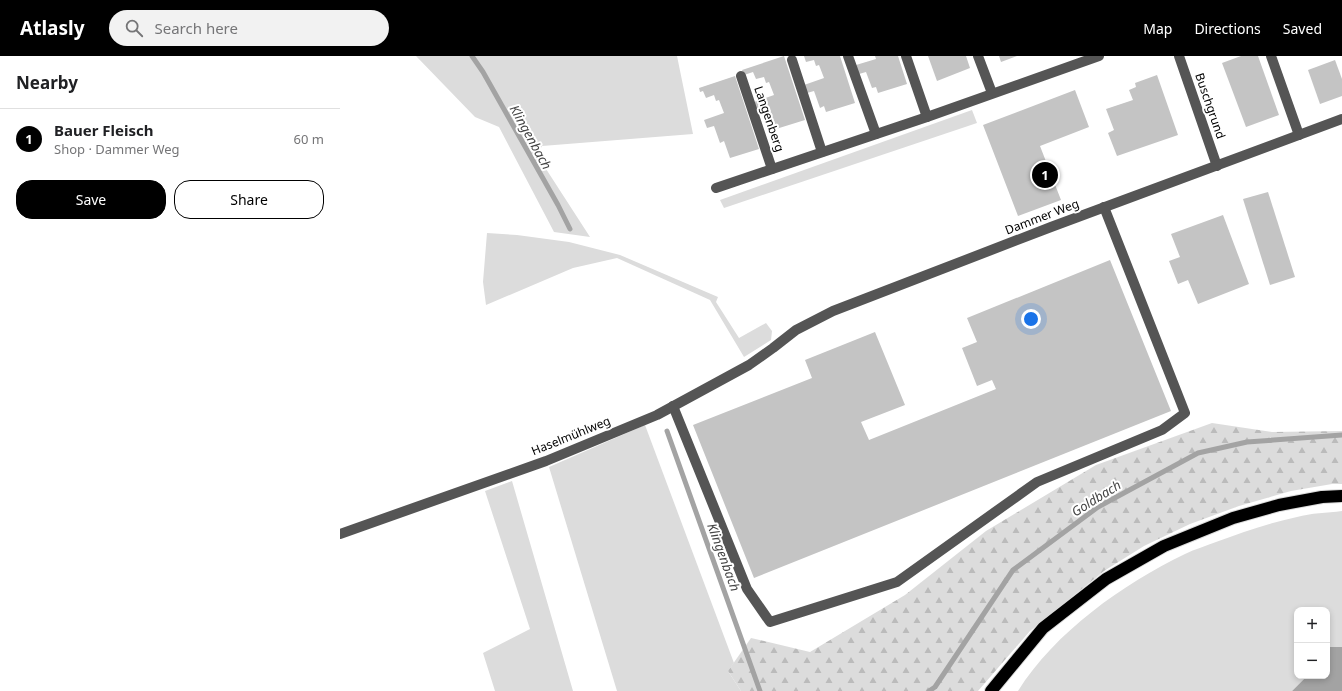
<!DOCTYPE html>
<html lang="en">
<head>
<meta charset="utf-8">
<style>
  body { margin:0; font-family:"Noto Sans",sans-serif; background:#f2f2f2; color:#202124 }
  .controls { position:absolute; right:12px; bottom:12px; display:grid; overflow:hidden; border-radius:8px; box-shadow:0 2px 6px #0003 }
  .controls button { width:36px; height:36px; display:grid; place-items:center; padding:0; border:0; border-bottom:1px solid #e0e0e0; background:#fff; color:#202124; font:20px sans-serif }
  .you { position:absolute; left:691px; top:263px; width:14px; height:14px; margin:-10px; border:3px solid #fff; border-radius:50%; background:#1a73e8; box-shadow:0 0 0 6px #1a73e833 }
  .badge { display:grid; place-items:center; width:26px; height:26px; border-radius:50%; background:#000; color:#fff; font-size:13px; font-weight:700 }
  .pin { position:absolute; translate:-50% -50%; border:2px solid #fff; box-shadow:0 1px 4px #0006 }
  .list { margin:0; padding:0; list-style:none }
  h2 { display:flex; justify-content:space-between; align-items:center; height:52px; margin:0; padding:0 16px; font-size:17px }
  h2 small { font-size:13px; font-weight:400; color:#757577 }
  .list li { display:grid; grid-template-columns:26px 1fr auto; gap:12px; align-items:center; box-sizing:border-box; height:60px; padding:0 16px; border-top:1px solid #e0e0e0 }
  .list b { display:block; font-size:15px; white-space:nowrap }
  .list p { margin:0; font-size:13px; white-space:nowrap; color:#757577 }
  .list em { font-size:13px; font-style:normal; color:#757577 }
  .actions { display:flex; gap:8px; padding:12px 16px }
  .actions a { flex:1; padding:9px 0; border:1px solid #000; border-radius:16px; text-align:center; font-size:14px; color:#000 }
  .actions .main { background:#000; color:#fff }
  .icon { flex:none; width:22px; height:22px; fill:none; stroke:currentColor; stroke-width:2; stroke-linecap:round; stroke-linejoin:round }
  .map { position:relative; flex:none; width:1002px; height:635px; overflow:hidden }
  header { display:flex; align-items:center; gap:24px; box-sizing:border-box; height:56px; padding:0 20px; background:#000; color:#fff }
  header strong { font-size:19px }
  nav { display:flex; gap:22px; margin-inline-start:auto; font-size:14px }
  .search { width:280px; height:36px; background:#f2f2f2; display:flex; align-items:center; gap:10px; box-sizing:border-box; padding:0 14px; border-radius:22px; color:#757577; font-size:15px }
  main { display:flex }
  aside { flex:1; background:#fff }
  .map>svg:first-child { display:block }
  .grass { fill:#dcdcdc }
  .forest { fill:url(#forest-firs) }
  .water { fill:#a3a3a3 }
  .lines { fill:none; stroke-linecap:round; stroke-linejoin:round }
  .stream { stroke:#a3a3a3; stroke-width:5 }
  .building { fill:#c4c4c4 }
  .highway-casing { stroke:#dbdbdb; stroke-width:14 }
  .minor { stroke:#555; stroke-width:10 }
  .highway { stroke:#000; stroke-width:12 }
  .labels { text-anchor:middle; stroke-width:4; stroke-linejoin:round; paint-order:stroke }
  .street-label { font-size:12px; fill:#000; stroke:#fff }
  .water-label { font-size:13px; font-style:italic; fill:#444; stroke:#fff }
</style>
</head>
<body>
<header>
<strong>Atlasly</strong>
<div class="search"><svg class="icon" aria-label="search" viewBox="0 0 24 24"><circle cx="10" cy="10" r="6"/><path d="M15 15l6 6"/></svg>Search here</div>
<nav><a>Map</a><a>Directions</a><a>Saved</a></nav>
</header>
<main>
<aside>
<h2>Nearby<small></small></h2>
<ul class="list">
<li><span class="badge">1</span><div><b>Bauer Fleisch</b><p>Shop · Dammer Weg</p></div><em>60 m</em></li>
</ul>
<div class="actions"><a class="main">Save</a><a>Share</a></div>
</aside>
<div class="map">
<svg width="1002" height="635" viewBox="0 0 1002 635">
  <defs>
    <pattern id="forest-firs" width="22" height="20" patternUnits="userSpaceOnUse"><rect width="22" height="20" fill="#dcdcdc"/><path d="M5 1l3.5 6h-7zM16 11l3.5 6h-7z" fill="#bbb"/></pattern>
  </defs>
  <rect width="100%" height="100%" fill="#fff"/>
  <!-- grass -->
  <g class="grass">
    <path d="M76,0H337L353,78L202,90L197,99L250,181L214,176L159,71L135,61Z"/>
    <path d="M632,54L637,67L384,152L380,144Z"/>
    <path d="M147,177L177,179L229,186L280,199L378,241L376,246L399,282L426,267L432,275L431,284L404,301L370,244L277,202L233,212L146,249L143,226Z"/>
    <path d="M305,369L394,607L388,615L401,635H277L209,411Z"/>
    <path d="M172,425L233,635H155L143,597L190,573L145,435Z"/>
    <path d="M1002,455V591H987V554H957V620H967L952,635H678C715,576 783,528 845,498C855,493 866,490 876,486C903,476 929,467 957,461C971,457 987,457 1002,455Z"/>
  </g>
  <!-- forest -->
  <path class="forest" d="M872,367L932,376L1002,375V428H992L951,435L899,450L850,468L804,490L764,515L690,575L638,635H401L388,615L411,582L470,596L565,539L646,475L756,409Z"/>
  <!-- water -->
  <path class="water" d="M987,591H1002V635H952L967,620H987Z"/>
  <g class="lines">
    <!-- stream -->
    <g class="stream">
      <path d="M132,0L143,16L218,149L230,173"/>
      <path d="M327,375L420,635"/>
      <path d="M589,635L595,631L673,514L758,451L858,397L907,386L1002,379"/>
    </g>
  </g>
  <!-- building -->
  <g class="building">
    <path d="M444,0L465,64L436,73L434,67L430,69L424,52L417,55L414,46L434,39L429,26L426,27L424,21L416,23L413,16L404,19L402,14Z"/>
    <path d="M464,0H500L515,47L486,56L484,50L480,52L474,35L467,37L464,29L484,22L479,9L476,10L474,4L466,6Z"/>
    <path d="M535,0H558L567,28L538,37L536,31L532,32L526,16L519,18L516,9L536,3Z"/>
    <path d="M588,0H626L630,12L597,25Z"/>
    <path d="M659,0H677L661,6Z"/>
    <path d="M901,0H918L939,59L906,71L882,7Z"/>
    <path d="M995,4L1002,23V40L980,48L968,14Z"/>
    <path d="M817,19L838,79L777,100L768,77L774,74L766,53L793,44L789,34L796,31L795,27Z"/>
    <path d="M395,20L419,93L390,102L384,85L380,87L374,70L367,72L364,64L384,57L379,44L376,45L374,39L366,42L363,35L360,36L359,32Z"/>
    <path d="M735,34L749,71L700,90L721,144L678,160L643,69Z"/>
    <path d="M928,136L955,221L930,229L903,143Z"/>
    <path d="M883,159L909,228L858,248L848,224L838,228L829,205L840,201L831,178Z"/>
    <path d="M770,204L831,355L414,522L353,369L472,322L465,304L535,276L565,349L521,366L529,384L656,333L652,324L637,330L622,292L637,286L627,262Z"/>
  </g>
  <g class="lines">
    <!-- highway casing -->
    <g class="highway-casing">
      <path id="highway" d="M651,635L703,572L766,523L824,490L893,462L939,449L982,441L1002,440"/>
    </g>
    <!-- minor -->
    <g class="minor">
      <path d="M508,0L536,78"/>
      <path d="M566,0L587,61"/>
      <path d="M638,0L652,37"/>
      <path d="M839,0L877,110"/>
      <path d="M931,0L959,79"/>
      <path d="M452,4L482,96"/>
      <path d="M401,20L432,113"/>
      <path d="M376,132L587,61L759,0"/>
      <path d="M333,350L407,533L430,566L557,526L697,426L822,374L845,357L764,151"/>
      <path d="M0,478L206,405L317,359L409,309L433,292L456,274L493,255L711,171L1002,63"/>
    </g>
    <!-- highway -->
    <use href="#highway" class="highway"/>
  </g>
  <g class="labels">
    <!-- street labels -->
    <g class="street-label">
      <text transform="translate(870 50) rotate(71)" y="4">Buschgrund</text>
      <text transform="translate(429 63) rotate(71)" y="4">Langenberg</text>
      <text transform="translate(702 161) rotate(-21)" y="4">Dammer Weg</text>
      <text transform="translate(231 380) rotate(-22)" y="4">Haselmühlweg</text>
    </g>
    <!-- water labels -->
    <g class="water-label">
      <text transform="translate(191 81) rotate(61)" y="5">Klingenbach</text>
      <text transform="translate(756 442) rotate(-32)" y="5">Goldbach</text>
      <text transform="translate(384 501) rotate(70)" y="5">Klingenbach</text>
    </g>
  </g>
</svg>
<div class="controls">
<button>+</button>
<button>−</button>
</div>
<div class="you"></div>
<div class="pin badge" style="left:705px;top:119px">1</div>
</div>
</main>
</body>
</html>
